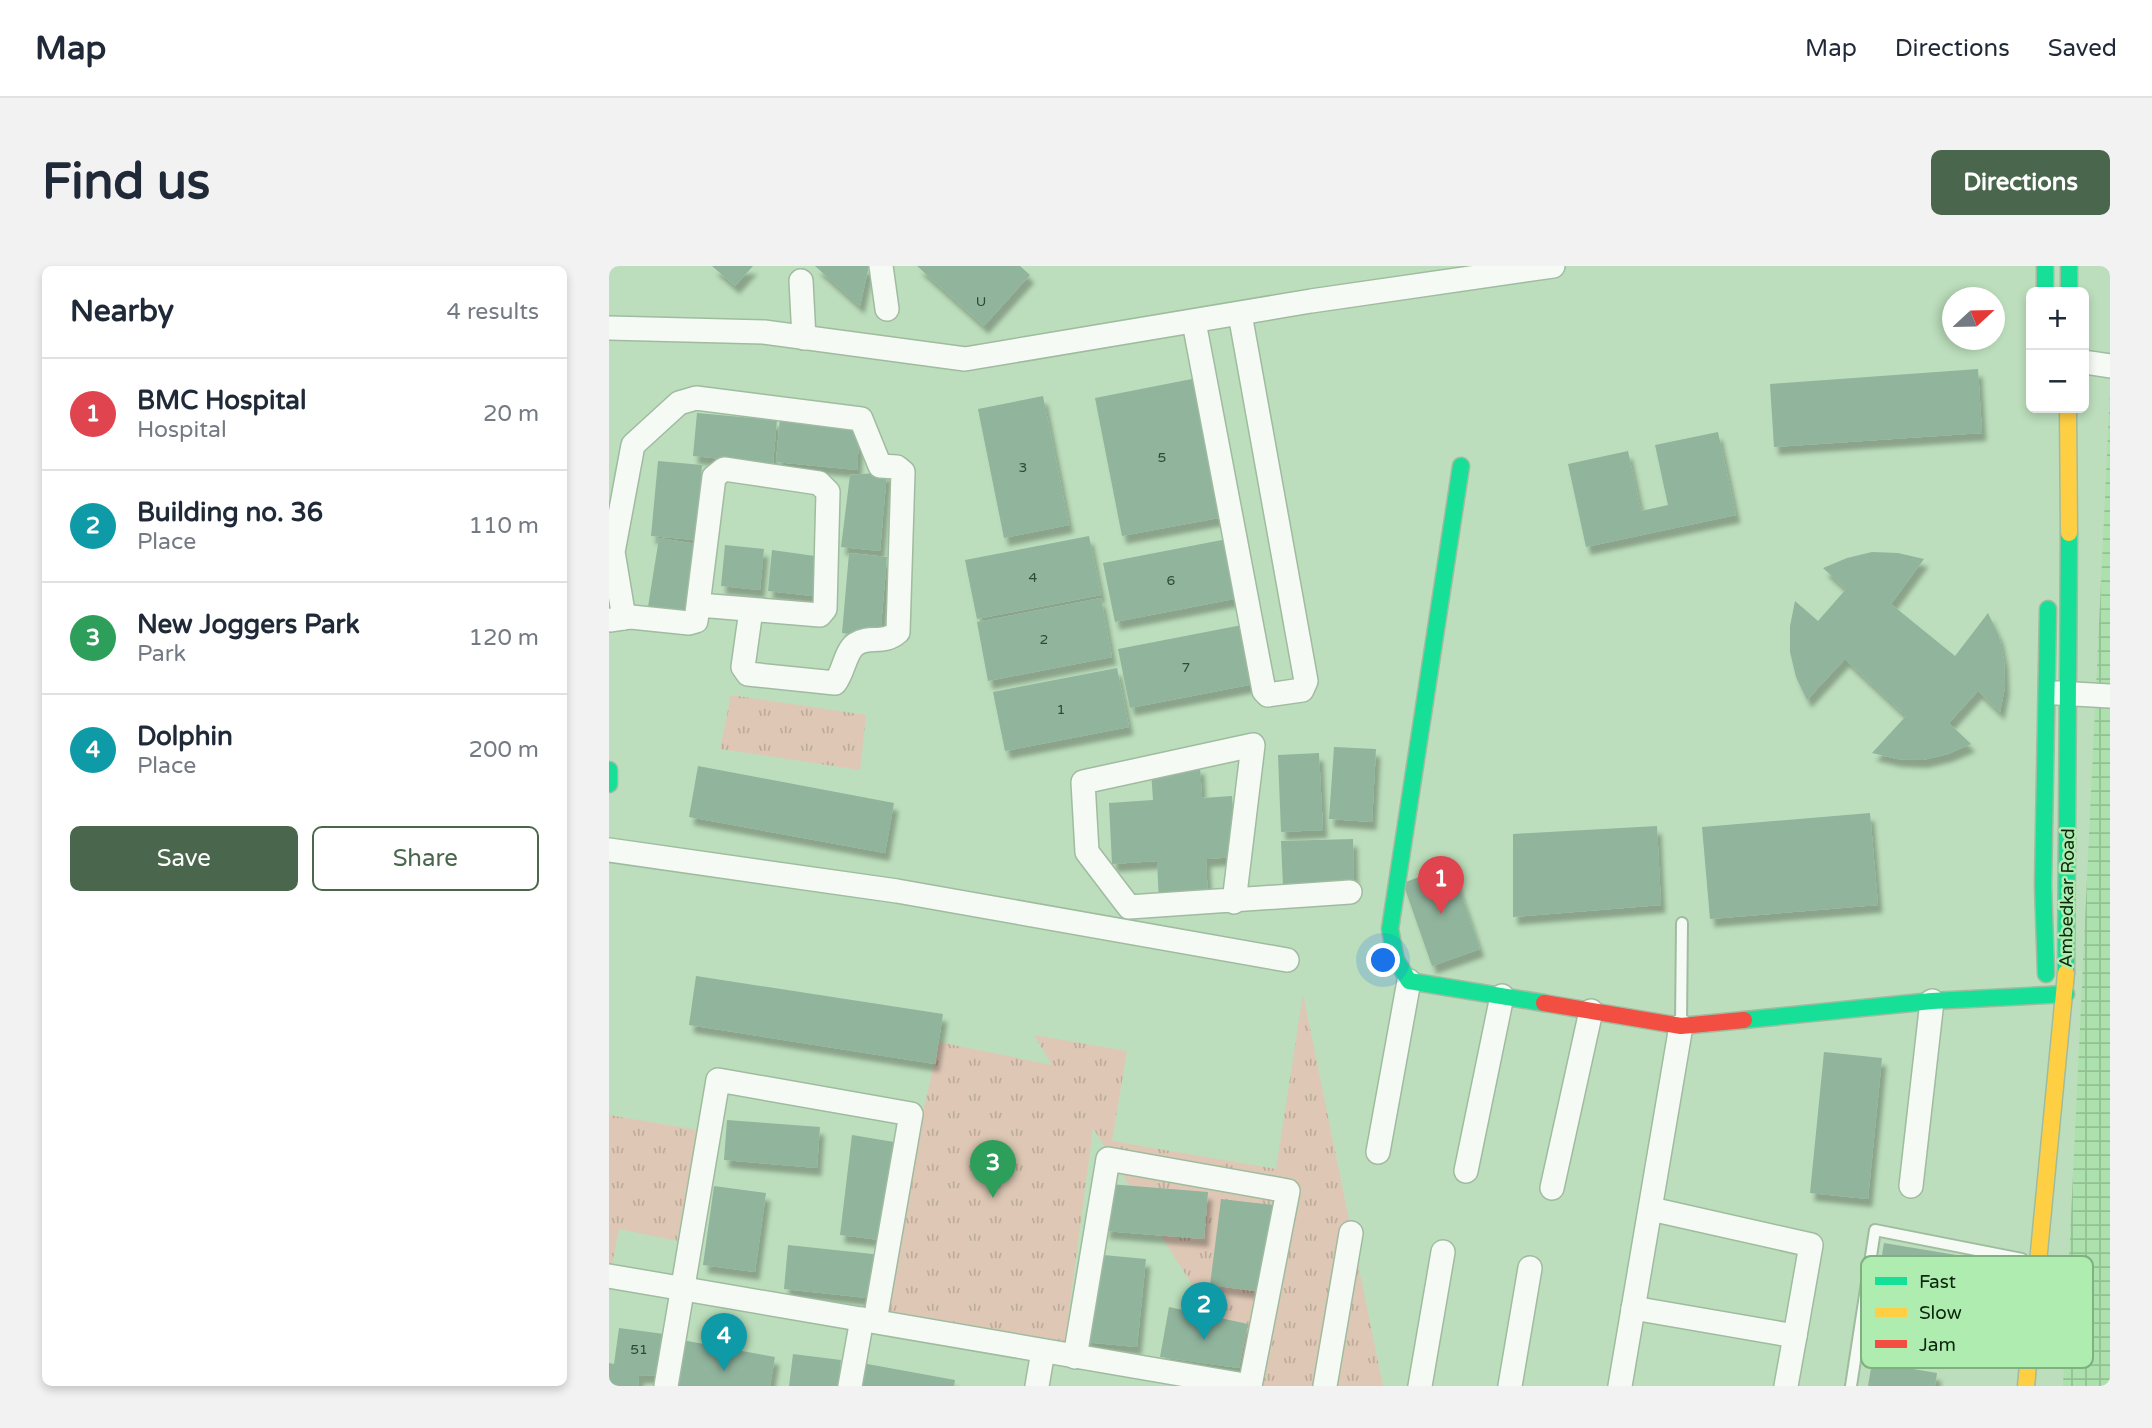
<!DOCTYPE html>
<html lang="en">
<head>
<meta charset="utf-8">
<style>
  body { margin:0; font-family:"Varela Round",sans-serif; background:#f2f2f3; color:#1f2937 }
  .controls { position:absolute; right:21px; top:21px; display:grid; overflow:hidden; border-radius:10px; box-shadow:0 4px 10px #0003 }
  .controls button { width:63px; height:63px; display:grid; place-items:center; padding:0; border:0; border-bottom:2px solid #e0e1e3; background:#fff; color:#1f2937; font:35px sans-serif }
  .compass { position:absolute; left:1333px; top:21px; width:63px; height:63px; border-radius:50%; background:#fff; box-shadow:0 4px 10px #0003; rotate:68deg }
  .you { position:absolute; left:775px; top:695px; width:24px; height:24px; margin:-18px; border:5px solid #fff; border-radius:50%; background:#1a73e8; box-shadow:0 0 0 10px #1a73e833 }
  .badge { display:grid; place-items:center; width:46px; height:46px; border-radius:50%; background:#4a664c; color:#fff; font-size:23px; font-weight:700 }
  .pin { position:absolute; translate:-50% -58px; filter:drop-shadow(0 2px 4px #0008) }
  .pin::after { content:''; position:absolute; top:37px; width:24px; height:21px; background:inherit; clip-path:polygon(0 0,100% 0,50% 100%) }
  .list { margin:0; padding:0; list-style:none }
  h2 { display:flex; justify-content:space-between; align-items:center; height:91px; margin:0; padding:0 28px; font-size:30px }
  h2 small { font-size:23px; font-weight:400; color:#747a83 }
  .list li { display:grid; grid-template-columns:46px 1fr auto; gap:21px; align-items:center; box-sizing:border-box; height:112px; padding:0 28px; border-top:2px solid #e0e1e3 }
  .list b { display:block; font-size:26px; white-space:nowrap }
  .list p { margin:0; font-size:23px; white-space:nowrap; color:#747a83 }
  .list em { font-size:23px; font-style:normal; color:#747a83 }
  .actions { display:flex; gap:14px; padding:21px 28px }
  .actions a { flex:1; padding:16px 0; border:2px solid #4a664c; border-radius:10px; text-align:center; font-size:24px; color:#4a664c }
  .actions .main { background:#4a664c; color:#fff }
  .map { position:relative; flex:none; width:1501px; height:1120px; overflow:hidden; border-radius:10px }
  header { display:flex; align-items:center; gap:42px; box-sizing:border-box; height:98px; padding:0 35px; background:#fff; border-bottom:2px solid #e0e1e3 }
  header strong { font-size:33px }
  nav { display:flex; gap:38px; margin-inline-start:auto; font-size:24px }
  .intro { display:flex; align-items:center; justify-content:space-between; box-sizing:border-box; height:168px; padding:0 42px }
  h1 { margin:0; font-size:49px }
  .button { padding:18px 32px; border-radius:10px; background:#4a664c; color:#fff; font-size:24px; font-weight:700 }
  main { display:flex; gap:42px; padding:0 42px }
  aside { flex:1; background:#fff; border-radius:10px; box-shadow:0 4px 10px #0003 }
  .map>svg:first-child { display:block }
  .industrial { fill:url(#industrial-grid) }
  .park { fill:url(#park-tufts) }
  .building { fill:#91b49d; filter:url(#shadow) }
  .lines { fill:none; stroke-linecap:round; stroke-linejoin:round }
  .lane-casing { stroke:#a0bba0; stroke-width:14 }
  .street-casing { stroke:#a0bba0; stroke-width:26 }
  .fast-casing { stroke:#a0bba0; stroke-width:19 }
  .slow-casing { stroke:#a0bba0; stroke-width:19 }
  .jam-casing { stroke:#a0bba0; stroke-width:19 }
  .lane { stroke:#f5faf5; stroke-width:10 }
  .street { stroke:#f5faf5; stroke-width:23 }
  .fast { stroke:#16e098; stroke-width:16 }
  .slow { stroke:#ffcf43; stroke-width:16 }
  .jam { stroke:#f24e42; stroke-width:16 }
  .labels { text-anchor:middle; stroke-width:5; stroke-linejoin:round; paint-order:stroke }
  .number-label { font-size:14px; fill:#2e4a32 }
  .street-label { font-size:18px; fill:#0d260f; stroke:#aeecaf }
  .key { fill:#aeecaf; stroke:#7eb17f; stroke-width:2 }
  .key-label { font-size:19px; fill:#0d260f }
</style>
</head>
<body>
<header>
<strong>Map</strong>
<nav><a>Map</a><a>Directions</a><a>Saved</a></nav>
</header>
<div class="intro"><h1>Find us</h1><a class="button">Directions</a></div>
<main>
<aside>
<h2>Nearby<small>4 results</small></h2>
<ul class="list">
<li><span class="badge" style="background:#e0444e">1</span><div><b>BMC Hospital</b><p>Hospital</p></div><em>20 m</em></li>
<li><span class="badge" style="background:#0f9aa8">2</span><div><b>Building no. 36</b><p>Place</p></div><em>110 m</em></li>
<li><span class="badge" style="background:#2e9e5b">3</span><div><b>New Joggers Park</b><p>Park</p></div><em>120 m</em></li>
<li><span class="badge" style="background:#0f9aa8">4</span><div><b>Dolphin</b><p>Place</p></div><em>200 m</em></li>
</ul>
<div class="actions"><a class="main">Save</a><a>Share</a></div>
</aside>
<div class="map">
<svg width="1501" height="1120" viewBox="0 0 1501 1120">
  <defs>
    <pattern id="industrial-grid" width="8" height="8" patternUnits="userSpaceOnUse" patternTransform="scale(1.75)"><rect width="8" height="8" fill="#ace0ac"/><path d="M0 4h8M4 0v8" fill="none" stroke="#93c093"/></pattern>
    <pattern id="park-tufts" width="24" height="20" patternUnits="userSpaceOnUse" patternTransform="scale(1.75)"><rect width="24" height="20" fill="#dec8b5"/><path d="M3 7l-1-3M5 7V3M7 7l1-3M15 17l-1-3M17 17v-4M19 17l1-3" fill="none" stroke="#bdac9a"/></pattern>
    <filter id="shadow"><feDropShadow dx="4.5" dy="8" stdDeviation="2" flood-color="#0004"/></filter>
  </defs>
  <rect width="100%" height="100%" fill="#bcdebc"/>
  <!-- industrial -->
  <path class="industrial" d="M1501,126V1120H1454Z"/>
  <!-- park -->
  <g class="park">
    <path d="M122,429L257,449L251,504L111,483Z"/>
    <path d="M694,728L774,1120H647L484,862L456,1076L266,1055L330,776L443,799L425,769L518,785L503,875L667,903Z"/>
    <path d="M0,849L89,864L68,975L10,963L3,998H0Z"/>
  </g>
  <!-- building -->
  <g class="building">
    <path d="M103,0H144L126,20Z"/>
    <path d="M206,0H260L251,40Z"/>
    <path d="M308,0H411L421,9L375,60Z"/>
    <path d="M1369,103L1373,167L1165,181L1161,118Z"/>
    <path d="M593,111L620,250L513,270L486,132Z"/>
    <path d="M434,130L460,259L395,272L369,143Z"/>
    <path d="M88,147L168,154L164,198L84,190Z"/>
    <path d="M171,152L251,160L248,204L167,196Z"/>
    <path d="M1109,166L1127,249L977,281L959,198L1019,185L1032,245L1059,239L1046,179Z"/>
    <path d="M49,195L93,199L86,274L42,270Z"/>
    <path d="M278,206L271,285L232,281L241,209Z"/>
    <path d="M480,270L492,329L368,353L356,294Z"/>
    <path d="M50,272L87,278L83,351L38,347Z"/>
    <path d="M618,273L630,332L506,356L494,297Z"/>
    <path d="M116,279L155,283L151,324L112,320Z"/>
    <path d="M163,284L213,291L204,330L159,325Z"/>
    <path d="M1263,286L1289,287L1315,293L1282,338L1346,390L1379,347L1390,370L1395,395L1396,421L1391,446L1369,425L1340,457L1362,478L1339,488L1314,494L1288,493L1263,487L1297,450L1236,393L1198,434L1187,411L1181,386V360L1186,335L1209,355L1237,323L1214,302L1238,292Z"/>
    <path d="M240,287L278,291L271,371L233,367Z"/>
    <path d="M492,332L503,391L379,415L368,356Z"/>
    <path d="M633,359L645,418L521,442L509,383Z"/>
    <path d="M508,402L520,461L396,485L384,426Z"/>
    <path d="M725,481L767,483L763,556L720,553Z"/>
    <path d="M710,487L714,564L672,566L669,489Z"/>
    <path d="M89,500L285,537L276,587L80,551Z"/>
    <path d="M591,500L593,532L623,530L627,591L597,593L599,634L550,637L548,595L503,598L500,537L544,534L542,504Z"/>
    <path d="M1261,547L1269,639L1101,653L1093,561Z"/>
    <path d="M1048,560L1052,639L904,651V568Z"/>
    <path d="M744,573L745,619L674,620L672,575Z"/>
    <path d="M842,599L871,683L823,700L794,617Z"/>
    <path d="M87,710L334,748L326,798L80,759Z"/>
    <path d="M1215,786L1273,792L1259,933L1201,927Z"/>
    <path d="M118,854L211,861L208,902L115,894Z"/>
    <path d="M243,869L285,876L271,974L231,969Z"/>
    <path d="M500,918L599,926L595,973L496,965Z"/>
    <path d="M105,920L157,927L146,1006L94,999Z"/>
    <path d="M612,933L664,939L653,1026L601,1019Z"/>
    <path d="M1275,977L1371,993L1361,1055L1265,1038Z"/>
    <path d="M179,979L273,989L268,1033L175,1023Z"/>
    <path d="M484,988L537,993L528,1081L475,1076Z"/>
    <path d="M560,1041L639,1058L630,1102L551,1091Z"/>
    <path d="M10,1062L55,1068L48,1109L30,1110L29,1120H0V1097L5,1098Z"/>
    <path d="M73,1074L166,1091L161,1120H65Z"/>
    <path d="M184,1088L232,1094L229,1120H180Z"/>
    <path d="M1263,1096L1328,1107L1326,1120H1259Z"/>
    <path d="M253,1097L346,1114L345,1120H249Z"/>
  </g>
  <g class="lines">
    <!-- lane casing -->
    <g class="lane-casing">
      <g id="lane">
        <path d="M1072,757L1073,657"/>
        <path d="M1242,1120L1266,964L1413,993"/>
      </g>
    </g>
    <!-- street casing -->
    <g class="street-casing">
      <g id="street">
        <path d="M272,0L278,43"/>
        <path d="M192,15L195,72"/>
        <path d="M585,56L655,425L659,429L693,424L697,415L631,48"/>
        <path d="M0,62L155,66L356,93L702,35L944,0"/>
        <path d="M1475,96L1501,100"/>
        <path d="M15,352L4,286L24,179L70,137L87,132L252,153L271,200L288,201L294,206L289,366C274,379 261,369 247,378C236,385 235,406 226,417L139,408L134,401L142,344"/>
        <path d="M2,354L22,351L80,357L87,355L105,211L115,203L210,217L219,226L216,343L211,349L90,339"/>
        <path d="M1448,427L1501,430"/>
        <path d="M0,584L288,625L678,694"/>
        <path d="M625,636L644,479L474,516L478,586L520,641L741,626"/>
        <path d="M769,886L800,715"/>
        <path d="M857,905L893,730"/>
        <path d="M1302,920L1323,735"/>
        <path d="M943,922L982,745"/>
        <path d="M1042,943L1202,979L1186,1070"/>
        <path d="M0,1010L641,1120"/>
        <path d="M1024,1042L1186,1070L1177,1120"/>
        <path d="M466,1091L499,893L679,925L641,1120"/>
        <path d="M57,1120L109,814L302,848L266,1055"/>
        <path d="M241,1120L253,1053"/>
        <path d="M428,1120L434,1085"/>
        <path d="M716,1120L742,967"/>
        <path d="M811,1120L834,986"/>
        <path d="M901,1120L921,1002"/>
        <path d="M1011,1120L1072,760"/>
      </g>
    </g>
    <!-- fast casing -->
    <g class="fast-casing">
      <g id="fast">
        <path d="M1436,0V26"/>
        <path d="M1460,0V26"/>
        <path d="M852,200L781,663L787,694L800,715L935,737"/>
        <path d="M0,504V518"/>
        <path d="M1457,707L1460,267"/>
        <path d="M1437,708L1434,619L1439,343"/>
        <path d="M1135,754L1323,735L1457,728"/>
      </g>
    </g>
    <!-- slow casing -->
    <g class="slow-casing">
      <g id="slow">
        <path d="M1459,142L1460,267"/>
        <path d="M1417,1120L1457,707"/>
      </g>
    </g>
    <!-- jam casing -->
    <g class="jam-casing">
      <path id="jam" d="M935,737L1072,760L1135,754"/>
    </g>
    <!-- lane -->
    <use href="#lane" class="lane"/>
    <!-- street -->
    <use href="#street" class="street"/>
    <!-- fast -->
    <use href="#fast" class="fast"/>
    <!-- slow -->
    <use href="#slow" class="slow"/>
    <!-- jam -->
    <use href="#jam" class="jam"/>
  </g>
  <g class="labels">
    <!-- number labels -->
    <g class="number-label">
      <text x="372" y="40">U</text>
      <text x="553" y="196">5</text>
      <text x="414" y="206">3</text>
      <text x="424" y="316">4</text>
      <text x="562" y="319">6</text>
      <text x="435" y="378">2</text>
      <text x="577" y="406">7</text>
      <text x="452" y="448">1</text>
      <text x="30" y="1088">51</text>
    </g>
    <!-- street labels -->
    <g class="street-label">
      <text transform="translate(1458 632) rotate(-89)" y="6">Ambedkar Road</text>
    </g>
  </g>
  <!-- legend -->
  <rect x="1252" y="990" width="232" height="112" rx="10" class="key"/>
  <rect x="1266" y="1011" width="32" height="8" fill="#16e098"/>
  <rect x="1266" y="1042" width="32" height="9" fill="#ffcf43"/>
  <rect x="1266" y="1074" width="32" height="8" fill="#f24e42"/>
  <g class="key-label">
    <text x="1310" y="1022">Fast</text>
    <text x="1310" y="1053">Slow</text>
    <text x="1310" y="1085">Jam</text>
  </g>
</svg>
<div class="controls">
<button>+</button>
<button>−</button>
</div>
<svg class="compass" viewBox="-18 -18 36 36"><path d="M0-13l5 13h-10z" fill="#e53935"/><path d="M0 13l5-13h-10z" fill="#747a83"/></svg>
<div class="you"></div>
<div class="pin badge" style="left:832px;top:648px;background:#e0444e">1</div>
<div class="pin badge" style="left:595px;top:1074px;background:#0f9aa8">2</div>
<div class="pin badge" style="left:384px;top:932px;background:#2e9e5b">3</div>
<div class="pin badge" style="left:115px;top:1105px;background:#0f9aa8">4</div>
</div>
</main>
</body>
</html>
